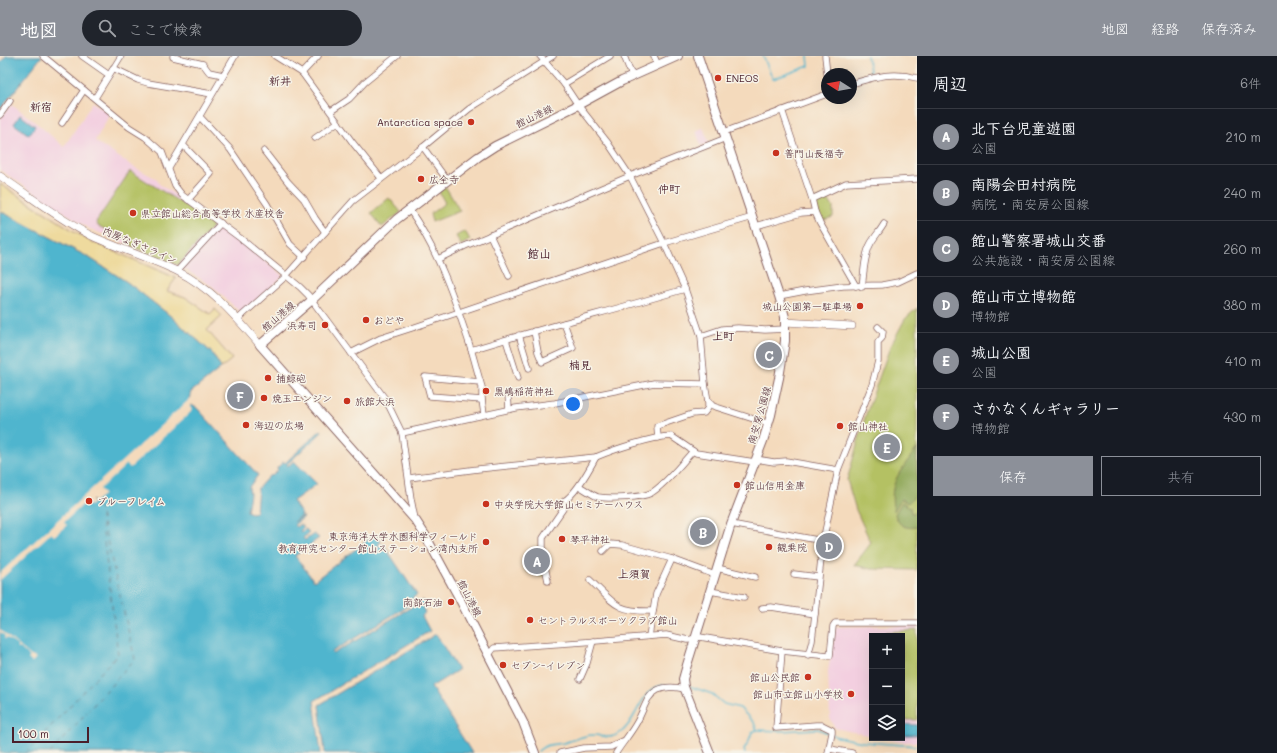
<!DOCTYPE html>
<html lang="ja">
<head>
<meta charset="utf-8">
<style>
  body { margin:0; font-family:Mali,"Klee One",sans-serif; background:#20242c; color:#f1f3f6 }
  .controls { position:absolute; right:12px; bottom:12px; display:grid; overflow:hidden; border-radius:0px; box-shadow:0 4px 16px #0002 }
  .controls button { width:36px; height:36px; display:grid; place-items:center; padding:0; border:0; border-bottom:1px solid #363941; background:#171b24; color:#f1f3f6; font:20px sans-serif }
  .compass { position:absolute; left:821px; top:12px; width:36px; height:36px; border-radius:50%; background:#171b24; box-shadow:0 4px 16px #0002; rotate:281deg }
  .scale { position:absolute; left:12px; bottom:10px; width:77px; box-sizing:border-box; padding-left:4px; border:2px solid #4a1f2b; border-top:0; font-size:11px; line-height:14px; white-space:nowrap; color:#4a1f2b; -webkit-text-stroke:3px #f7f3e8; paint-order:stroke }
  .you { position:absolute; left:573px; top:348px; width:14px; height:14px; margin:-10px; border:3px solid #fff; border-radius:50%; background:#1a73e8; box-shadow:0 0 0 6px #1a73e833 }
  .badge { display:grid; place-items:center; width:26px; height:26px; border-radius:50%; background:#8c9099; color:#fff; font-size:13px; font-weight:700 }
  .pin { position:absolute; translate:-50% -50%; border:2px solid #fff; box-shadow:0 1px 4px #0006 }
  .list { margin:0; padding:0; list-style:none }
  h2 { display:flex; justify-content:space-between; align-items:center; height:52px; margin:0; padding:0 16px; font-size:17px }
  h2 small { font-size:13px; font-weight:400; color:#9ea1a6 }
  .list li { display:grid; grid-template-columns:26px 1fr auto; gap:12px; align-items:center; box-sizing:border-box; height:56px; padding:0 16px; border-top:1px solid #363941 }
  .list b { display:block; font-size:15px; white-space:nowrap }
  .list p { margin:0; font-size:13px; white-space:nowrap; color:#9ea1a6 }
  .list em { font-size:13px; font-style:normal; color:#9ea1a6 }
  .actions { display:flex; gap:8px; padding:12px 16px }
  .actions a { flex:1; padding:9px 0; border:1px solid #8c9099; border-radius:0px; text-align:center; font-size:14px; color:#8c9099 }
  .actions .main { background:#8c9099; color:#fff }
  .icon { flex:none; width:22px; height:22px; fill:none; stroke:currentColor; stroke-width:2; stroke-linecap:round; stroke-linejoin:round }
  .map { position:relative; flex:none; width:917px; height:697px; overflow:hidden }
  header { display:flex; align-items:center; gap:24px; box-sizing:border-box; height:56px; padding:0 20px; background:#8c9099; color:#fff }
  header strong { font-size:19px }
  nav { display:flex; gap:22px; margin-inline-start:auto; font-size:14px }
  .search { width:280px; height:36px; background:#20242c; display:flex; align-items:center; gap:10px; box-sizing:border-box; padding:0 14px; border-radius:22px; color:#9ea1a6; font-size:15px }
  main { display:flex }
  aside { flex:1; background:#171b24 }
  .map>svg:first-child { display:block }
  .built { fill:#f3cfe0 }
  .green { fill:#b4c163; stroke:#7f7047 }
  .forest { fill:#8fa759; stroke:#6c6342 }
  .sand { fill:#eeda9e; stroke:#9c7c64 }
  .water { fill:#50b5ce; stroke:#4d6a7c }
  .pier { fill:#f4dabc }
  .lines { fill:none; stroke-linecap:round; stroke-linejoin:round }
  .stream { stroke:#50b5ce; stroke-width:1.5 }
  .ferry { stroke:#4c5464; stroke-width:1; stroke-dasharray:5 4; stroke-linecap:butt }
  .minor-casing { stroke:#86605e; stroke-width:7 }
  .tertiary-casing { stroke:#86605e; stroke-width:8 }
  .secondary-casing { stroke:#86605e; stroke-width:10 }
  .minor { stroke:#fff; stroke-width:5.5 }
  .tertiary { stroke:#fff; stroke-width:7 }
  .secondary { stroke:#fff; stroke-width:8 }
  .poi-dot { fill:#c8321e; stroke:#f7f3e8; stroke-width:1.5 }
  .labels { text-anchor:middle; stroke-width:3; stroke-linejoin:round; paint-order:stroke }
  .poi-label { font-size:10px; fill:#4a1f2b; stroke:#f7f3e8; text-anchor:start }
  .street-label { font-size:10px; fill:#4a1f2b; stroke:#f7f3e8 }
  .neighbourhood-label { font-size:11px; font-weight:bold; fill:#4a1f2b; stroke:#f7f3e8 }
  .quarter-label { font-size:12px; font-weight:bold; fill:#4a1f2b; stroke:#f7f3e8 }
</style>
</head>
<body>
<header>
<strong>地図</strong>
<div class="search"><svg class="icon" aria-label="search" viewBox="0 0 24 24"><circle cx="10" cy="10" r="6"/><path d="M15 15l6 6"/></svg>ここで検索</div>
<nav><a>地図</a><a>経路</a><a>保存済み</a></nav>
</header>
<main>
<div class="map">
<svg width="917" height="697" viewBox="0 0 917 697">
  <rect width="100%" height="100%" fill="#f7f3e8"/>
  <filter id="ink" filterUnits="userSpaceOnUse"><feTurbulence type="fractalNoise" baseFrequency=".025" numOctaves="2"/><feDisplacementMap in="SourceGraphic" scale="8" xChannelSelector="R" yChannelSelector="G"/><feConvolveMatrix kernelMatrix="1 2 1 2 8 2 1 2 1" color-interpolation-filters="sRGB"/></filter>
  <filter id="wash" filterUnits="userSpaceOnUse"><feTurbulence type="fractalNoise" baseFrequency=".012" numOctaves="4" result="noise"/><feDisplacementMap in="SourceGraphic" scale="16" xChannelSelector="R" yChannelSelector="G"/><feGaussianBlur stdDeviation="0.9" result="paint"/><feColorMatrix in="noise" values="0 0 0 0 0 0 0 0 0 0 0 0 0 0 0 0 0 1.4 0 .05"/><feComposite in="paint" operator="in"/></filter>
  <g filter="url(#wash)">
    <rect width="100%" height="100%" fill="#f4dabc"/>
    <!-- built -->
    <g class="built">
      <path d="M93,46L110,58L95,85L132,110L157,123L159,128L217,167L282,219V221L241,257L212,230L178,209L88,172L0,114V63L12,48L40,70L64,91Z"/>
      <path d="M703,72L709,87L701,90L696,75Z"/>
      <path d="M883,570H917V686H901L884,682H902V580H872V680L835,672L830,662L828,615L836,571Z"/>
    </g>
    <!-- green -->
    <g class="green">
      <path d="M130,115L215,168L178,209L131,190L132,185L98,170L96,166Z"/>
      <path d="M445,130L460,155L432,166L430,158L445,147L439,136Z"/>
      <path d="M826,140L833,151V161L821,165L814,144Z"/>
      <path d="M389,142L401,156L382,171L371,157Z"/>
      <path d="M465,175L470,184L461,189L456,180Z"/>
      <path d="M917,252V514L871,513L854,509L871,487L856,454L847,424L866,358L890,291L905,263Z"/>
      <path d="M540,488L545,516L544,520L542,521L526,515Z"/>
      <path d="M917,574V664H902V580H886V576Z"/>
    </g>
    <!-- forest -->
    <g class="forest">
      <path d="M917,392V438L908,447L901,443L894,455C887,426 902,414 917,392Z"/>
      <path d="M902,446L910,451L911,457L917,456V471C906,473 898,470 895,458Z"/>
    </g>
    <!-- sand -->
    <path class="sand" d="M0,128L88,184L176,222L167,235L185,241L210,258L215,253L222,260L207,274L232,303L221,312L212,297L168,258L127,226L88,201L0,155Z"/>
    <!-- water -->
    <g class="water">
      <path d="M6,0H42L0,54V7Z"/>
      <path d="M20,59L35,70L29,79L14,68Z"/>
      <path d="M0,155L88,201L127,226L168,258L212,297L221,312L190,337L191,340L190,343L191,349L197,352L258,419L249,431L250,438L247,455L251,457L256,456L258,432L270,419L272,420L278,414L277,412L283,406L285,407L321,374L322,376L287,408L288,410L294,405L317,428L293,445L302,459L294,466L303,460L304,461L294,469L296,471L300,468L304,471L300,475L301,476L306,473L309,477L303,482L305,484L314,478L319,482L295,500L314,525L374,479L375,481L377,480L381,486L378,489L379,491L383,488L417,539L412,542L414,546L332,596L333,598L423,544L425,548L422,550L425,557L422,560L430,575L314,645L321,697H0Z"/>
      <path d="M436,578L458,614L431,631L472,697H325L319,649Z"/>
      <path d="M902,668L917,669V679H902Z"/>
    </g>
    <!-- pier -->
    <g class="pier">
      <path d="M193,340L192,344L193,347L190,350L193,354L130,412L127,408L100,433L104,438L90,450L86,446L64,466L67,469L54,480L51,477L0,524V517Z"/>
      <path d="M0,574L31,600L36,602L32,606L28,603L30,601L20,592L18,593L17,592L18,590L7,582L6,583L4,582L5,580L0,576Z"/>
    </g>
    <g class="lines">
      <!-- stream -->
      <g class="stream">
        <path d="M763,0L773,23L809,10L808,0"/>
        <path d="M867,0L871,19"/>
        <path d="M686,629L712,638L724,648L740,652L754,667L757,674L780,675L818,673L838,681L863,686L917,690"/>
        <path d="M538,695C540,693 543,691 546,690C551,688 558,688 564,687C573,684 584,679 593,679C603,679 610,684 620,677C638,665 640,629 667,629"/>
        <path d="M745,697L744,693L748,687L752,676L757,674"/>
      </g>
      <!-- ferry -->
      <g class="ferry">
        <path d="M26,697L118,598L101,461"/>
        <path d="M50,697L135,603L100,454L92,444"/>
      </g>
    </g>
  </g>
  <g filter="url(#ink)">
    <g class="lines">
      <!-- minor casing -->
      <g class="minor-casing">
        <g id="minor">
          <path d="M43,0L129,71L145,81L162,96L175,130L182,139L240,182L300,231L308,239L386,344L402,377L411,443L415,463"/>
          <path d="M82,0L109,19"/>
          <path d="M173,0V1L203,8L209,16L223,19"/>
          <path d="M275,0L302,17L353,87L381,122"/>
          <path d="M540,0L564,28L578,49L608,87L630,120L664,187L685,233L701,280L705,328L708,345L713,350L769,368"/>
          <path d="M624,0L632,20"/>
          <path d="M654,0L658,9"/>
          <path d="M825,0L827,18"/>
          <path d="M113,12L138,24L148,27L212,38"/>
          <path d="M302,17L318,0"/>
          <path d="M564,28L610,0"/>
          <path d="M851,28C875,21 892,15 917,22"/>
          <path d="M95,42L121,0"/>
          <path d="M782,54L812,143L815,156"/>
          <path d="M331,55L349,43L365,26L397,0"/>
          <path d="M0,59L10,45"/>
          <path d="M200,61L230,93L267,148L290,188L304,201"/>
          <path d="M62,67L84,34"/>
          <path d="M724,76L827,38"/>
          <path d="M315,82L338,66"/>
          <path d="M183,89L211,118L188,144"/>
          <path d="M423,91L447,124"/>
          <path d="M264,95L288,126L304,143L315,162L325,176"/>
          <path d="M169,112L235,0"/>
          <path d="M812,143L846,127L917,123"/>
          <path d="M409,153C439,196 455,244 471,293C475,306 478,319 482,331V344L484,358"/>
          <path d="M756,170L801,157L815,156L820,167L856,230"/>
          <path d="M490,179L509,220"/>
          <path d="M438,203L465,190L630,120L726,82"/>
          <path d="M177,215L221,167"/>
          <path d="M862,231C864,217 864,199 871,187C875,180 880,175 884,168"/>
          <path d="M779,240L805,235L843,230L882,229L898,226L917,217"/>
          <path d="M238,263L284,222L353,145L423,91L469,53L553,0"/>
          <path d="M534,275L538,296L542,306L573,292L564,267"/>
          <path d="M519,279L529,312"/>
          <path d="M701,280L722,273L738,272L765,274L786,273"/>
          <path d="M506,284L518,322"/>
          <path d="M471,294C542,272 614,254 685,233"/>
          <path d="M351,297L381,282L412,272L664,187L753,161"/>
          <path d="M480,326L425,321L430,340L482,344"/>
          <path d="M508,337L509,353"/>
          <path d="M402,377L516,352L555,347L654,327L705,328"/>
          <path d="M658,382L657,370L692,358L704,357L708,352V345"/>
          <path d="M756,403L774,406L786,405L838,414"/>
          <path d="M409,422L478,413L596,401C615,393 652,381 671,380L696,397L755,406"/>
          <path d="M579,430C585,433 592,439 598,441C609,443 641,442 651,437C665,429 681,408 693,395"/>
          <path d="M731,468L823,485"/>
          <path d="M603,495L610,488L622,489L672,503L715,519"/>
          <path d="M717,512L755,521"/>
          <path d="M794,518L818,521"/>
          <path d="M590,524C615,548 616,556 653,555"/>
          <path d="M548,525L543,501V482L565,450L564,445C576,438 589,414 596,401"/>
          <path d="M710,535L744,541"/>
          <path d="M762,552L771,551L815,558"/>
          <path d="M649,580L656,538L672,503"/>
          <path d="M782,595L776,672L816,669H822L832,674V677L828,697"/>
          <path d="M808,599L812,585L823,485L838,414L872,329L878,305V286L882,282L883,276L878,271"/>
          <path d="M488,600L494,592L584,586L666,579L688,584L700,581L782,595L828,600H830L833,570L835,567H917"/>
          <path d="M580,623L587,607L593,585"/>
          <path d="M830,693L852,697"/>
          <path d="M560,697L584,692L611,691L623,685"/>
          <path d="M616,697C623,686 631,677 637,666C641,659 644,650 648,643C656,630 672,630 685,633"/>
        </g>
      </g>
      <!-- tertiary casing -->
      <g class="tertiary-casing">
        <g id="tertiary">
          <path d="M0,120C30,140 60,164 92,180C120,193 149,202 177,215C212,232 236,261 260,289"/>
          <path d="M785,266L852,270"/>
        </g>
      </g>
      <!-- secondary casing -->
      <g class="secondary-casing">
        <g id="secondary">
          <path d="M698,0L779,240L785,261V285L779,322L771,359L763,385L731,468L687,609L683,623L684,631L710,697"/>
          <path d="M535,697L523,666L456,536L425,479L416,465L260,289L312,244L397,163L478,101L495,90L578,49L622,25L678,0"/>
        </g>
      </g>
      <!-- minor -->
      <use href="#minor" class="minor"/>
      <!-- tertiary -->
      <use href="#tertiary" class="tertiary"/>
      <!-- secondary -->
      <use href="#secondary" class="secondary"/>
    </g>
  </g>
  <!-- markers -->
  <g class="poi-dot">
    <circle cx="718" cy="22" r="4"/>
    <circle cx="471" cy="66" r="4"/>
    <circle cx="776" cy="97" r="4"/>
    <circle cx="421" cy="123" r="4"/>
    <circle cx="133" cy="157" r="4"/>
    <circle cx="860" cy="250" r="4"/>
    <circle cx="366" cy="264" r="4"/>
    <circle cx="325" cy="269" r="4"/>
    <circle cx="268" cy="322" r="4"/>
    <circle cx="486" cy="335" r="4"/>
    <circle cx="264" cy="342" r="4"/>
    <circle cx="347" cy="345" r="4"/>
    <circle cx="246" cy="369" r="4"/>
    <circle cx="840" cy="370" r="4"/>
    <circle cx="737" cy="429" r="4"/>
    <circle cx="89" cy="445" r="4"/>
    <circle cx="486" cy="448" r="4"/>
    <circle cx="562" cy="483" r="4"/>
    <circle cx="486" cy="486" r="4"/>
    <circle cx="769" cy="491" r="4"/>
    <circle cx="451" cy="546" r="4"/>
    <circle cx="530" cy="564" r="4"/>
    <circle cx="503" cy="609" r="4"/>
    <circle cx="808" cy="621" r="4"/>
    <circle cx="851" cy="638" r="4"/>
  </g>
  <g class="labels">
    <!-- poi labels -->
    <g class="poi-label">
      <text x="726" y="26">ENEOS</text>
      <text x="463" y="70" text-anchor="end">Antarctica space</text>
      <text x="784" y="101">普門山長福寺</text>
      <text x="429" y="127">広全寺</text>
      <text x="141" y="161">県立館山総合高等学校 水産校舎</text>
      <text x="852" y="254" text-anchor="end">城山公園第一駐車場</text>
      <text x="374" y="268">おどや</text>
      <text x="317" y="273" text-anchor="end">浜寿司</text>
      <text x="276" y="326">捕鯨砲</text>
      <text x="494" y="339">黒嶋稲荷神社</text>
      <text x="272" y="346">焼玉エンジン</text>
      <text x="355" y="349">旅館大浜</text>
      <text x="254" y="373">海辺の広場</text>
      <text x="848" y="374">館山神社</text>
      <text x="745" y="433">館山信用金庫</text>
      <text x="97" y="449">ブルーフレイム</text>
      <text x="494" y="452">中央学院大学館山セミナーハウス</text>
      <text x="478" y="484" text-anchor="end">東京海洋大学水圏科学フィールド<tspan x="478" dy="12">教育研究センター館山ステーション湾内支所</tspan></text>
      <text x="570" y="487">琴平神社</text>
      <text x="777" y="495">観乗院</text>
      <text x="443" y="550" text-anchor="end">南部石油</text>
      <text x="538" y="568">セントラルスポーツクラブ館山</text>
      <text x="511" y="613">セブン-イレブン</text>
      <text x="800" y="625" text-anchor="end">館山公民館</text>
      <text x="843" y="642" text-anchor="end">館山市立館山小学校</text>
    </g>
    <!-- street labels -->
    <g class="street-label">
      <text transform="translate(534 60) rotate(-26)" y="4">館山港線</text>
      <text transform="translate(140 189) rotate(23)" y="4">内房なぎさライン</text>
      <text transform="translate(278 260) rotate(-41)" y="4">館山港線</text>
      <text transform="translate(759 359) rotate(-74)" y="4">南安房公園線</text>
      <text transform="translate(470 542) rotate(63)" y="4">館山港線</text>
    </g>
    <!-- neighbourhood labels -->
    <g class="neighbourhood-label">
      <text x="280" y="29">新井</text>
      <text x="41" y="55">新宿</text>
      <text x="669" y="137">仲町</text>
      <text x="723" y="284">上町</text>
      <text x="580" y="313">楠見</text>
      <text x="634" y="522">上須賀</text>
    </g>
    <!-- quarter labels -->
    <g class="quarter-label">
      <text x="539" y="202">館山</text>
    </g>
  </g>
</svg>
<div class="controls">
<button>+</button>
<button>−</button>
<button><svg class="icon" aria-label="layers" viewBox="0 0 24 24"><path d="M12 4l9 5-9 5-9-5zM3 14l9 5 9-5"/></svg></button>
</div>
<svg class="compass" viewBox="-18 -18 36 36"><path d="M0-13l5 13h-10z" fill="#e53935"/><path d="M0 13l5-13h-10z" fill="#9ea1a6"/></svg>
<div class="scale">100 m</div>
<div class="you"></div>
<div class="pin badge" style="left:537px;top:505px">A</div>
<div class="pin badge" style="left:703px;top:476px">B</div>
<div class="pin badge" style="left:769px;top:299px">C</div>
<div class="pin badge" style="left:829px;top:490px">D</div>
<div class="pin badge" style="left:887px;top:391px">E</div>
<div class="pin badge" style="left:240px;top:340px">F</div>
</div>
<aside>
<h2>周辺<small>6件</small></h2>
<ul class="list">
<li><span class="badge">A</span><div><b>北下台児童遊園</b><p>公園</p></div><em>210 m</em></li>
<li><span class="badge">B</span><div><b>南陽会田村病院</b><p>病院 · 南安房公園線</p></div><em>240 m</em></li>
<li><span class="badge">C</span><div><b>館山警察署城山交番</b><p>公共施設 · 南安房公園線</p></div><em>260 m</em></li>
<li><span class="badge">D</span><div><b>館山市立博物館</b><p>博物館</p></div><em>380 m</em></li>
<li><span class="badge">E</span><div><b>城山公園</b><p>公園</p></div><em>410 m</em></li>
<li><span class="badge">F</span><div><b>さかなくんギャラリー</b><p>博物館</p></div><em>430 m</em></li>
</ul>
<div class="actions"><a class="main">保存</a><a>共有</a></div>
</aside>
</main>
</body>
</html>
